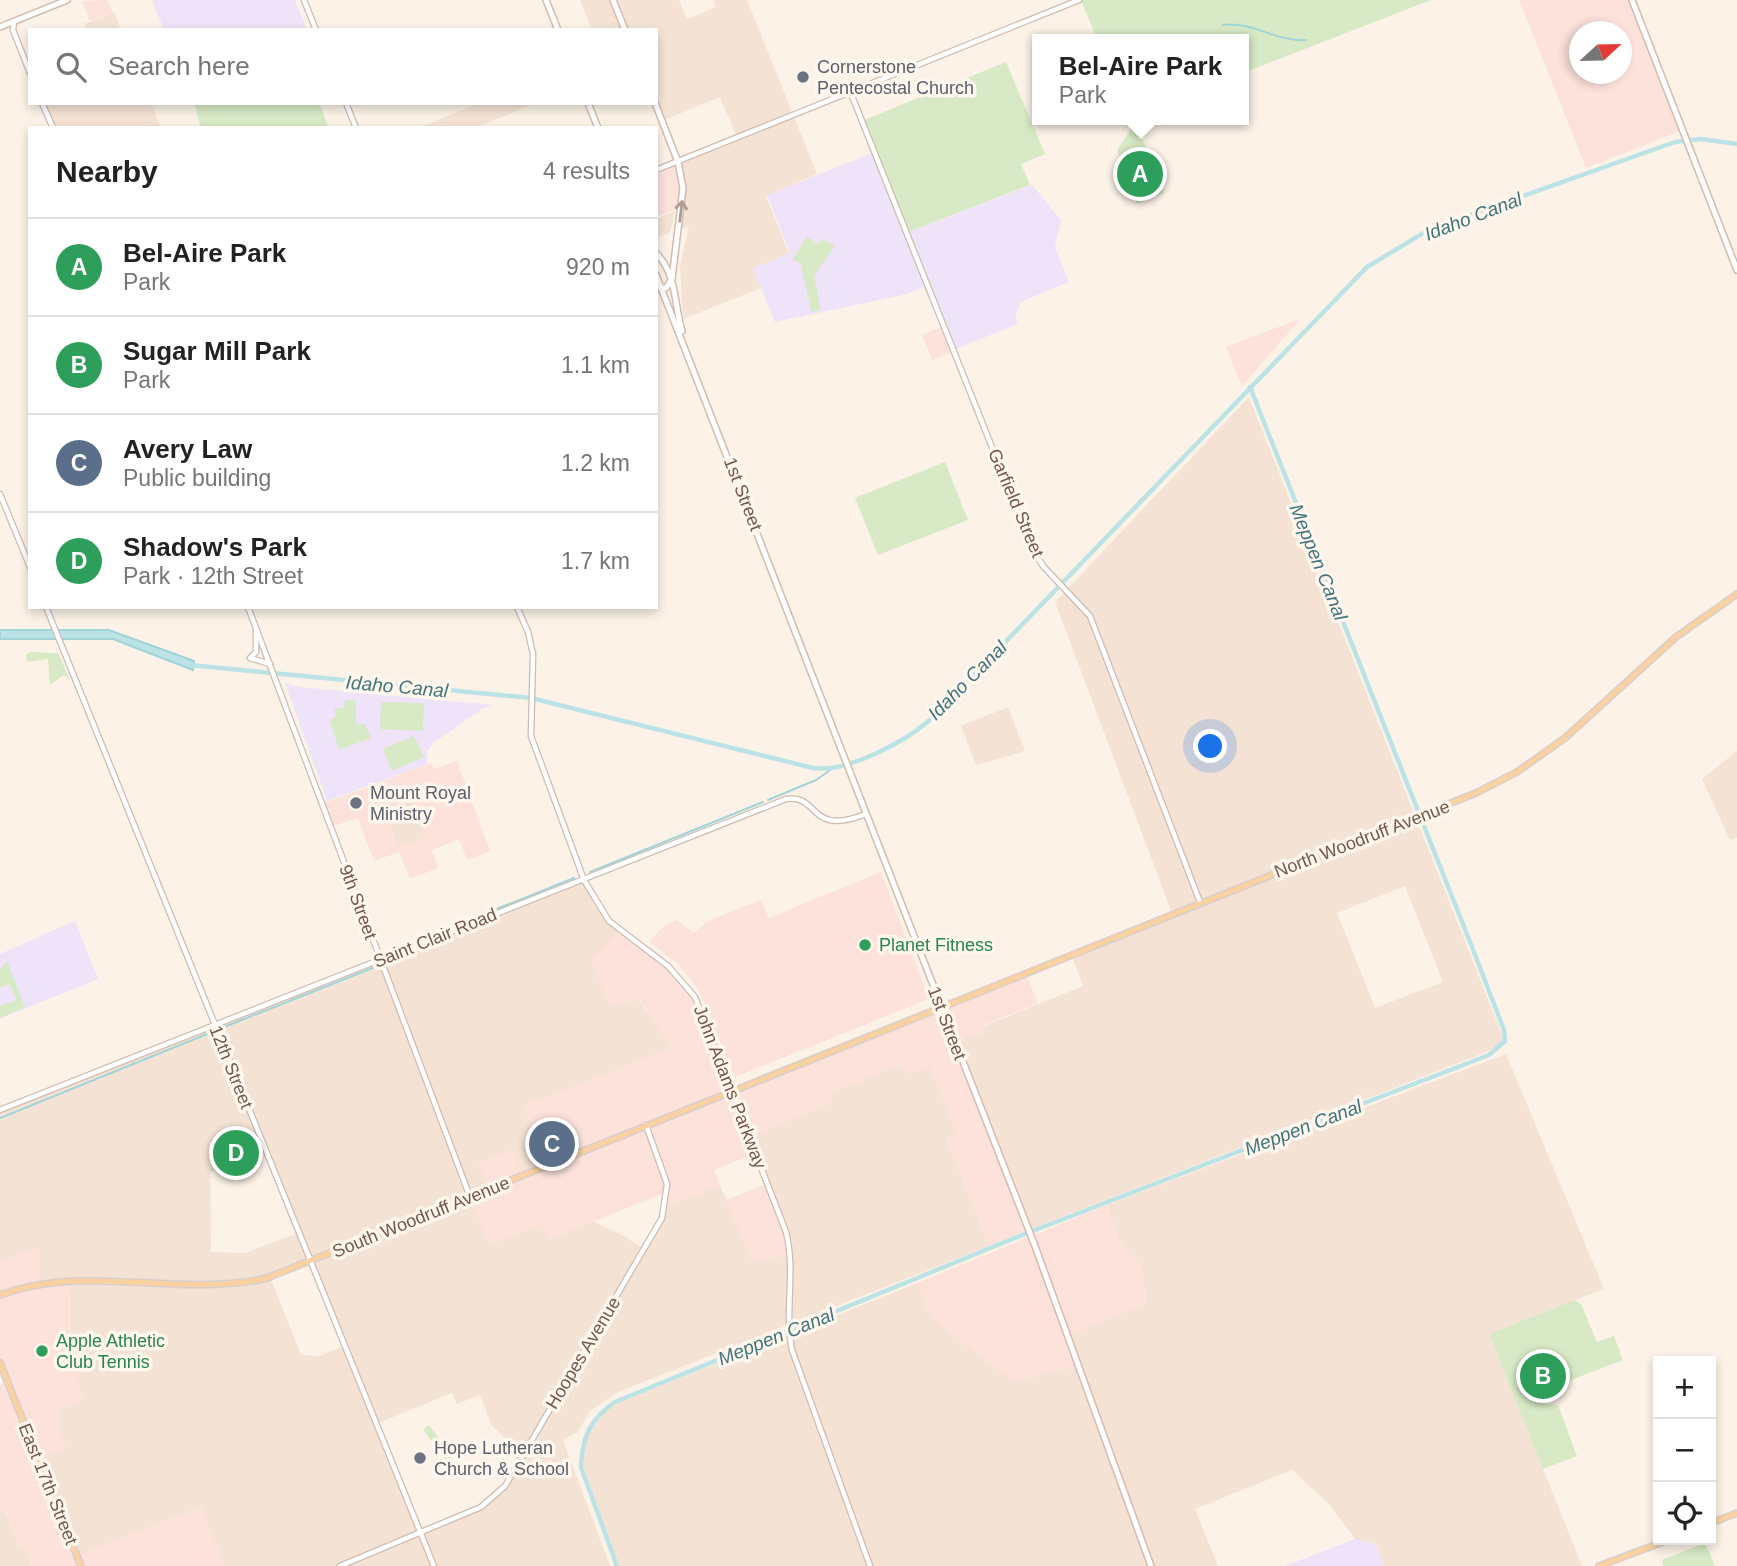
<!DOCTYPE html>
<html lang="en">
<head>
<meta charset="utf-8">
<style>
  body { margin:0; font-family:Helvetica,sans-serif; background:#f2f2f2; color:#222 }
  .controls { position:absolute; right:21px; bottom:21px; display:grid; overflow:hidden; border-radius:0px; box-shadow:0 4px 10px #0003 }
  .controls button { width:63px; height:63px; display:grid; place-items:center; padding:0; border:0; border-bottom:2px solid #e0e0e0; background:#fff; color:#222; font:35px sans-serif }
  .compass { position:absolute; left:1569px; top:21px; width:63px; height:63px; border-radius:50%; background:#fff; box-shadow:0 4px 10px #0003; rotate:68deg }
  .you { position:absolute; left:1211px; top:747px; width:24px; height:24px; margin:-18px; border:5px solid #fff; border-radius:50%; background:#1a73e8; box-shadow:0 0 0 10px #1a73e833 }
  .badge { display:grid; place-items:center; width:46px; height:46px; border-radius:50%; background:#0f766e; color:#fff; font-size:23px; font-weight:700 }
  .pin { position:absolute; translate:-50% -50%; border:4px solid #fff; box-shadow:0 2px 7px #0006 }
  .popup { position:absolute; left:1032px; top:34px; width:217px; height:91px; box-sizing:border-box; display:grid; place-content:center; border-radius:0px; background:#fff; filter:drop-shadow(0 2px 5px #0005); font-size:23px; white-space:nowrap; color:#767676 }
  .popup b { font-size:26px; color:#222 }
  .popup::after { content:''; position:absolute; left:50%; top:100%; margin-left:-14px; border:14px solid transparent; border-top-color:#fff }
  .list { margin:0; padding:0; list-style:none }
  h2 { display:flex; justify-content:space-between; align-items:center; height:91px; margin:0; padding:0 28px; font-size:30px }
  h2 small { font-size:23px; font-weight:400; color:#767676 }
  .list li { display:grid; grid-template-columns:46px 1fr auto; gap:21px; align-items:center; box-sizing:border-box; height:98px; padding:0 28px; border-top:2px solid #e0e0e0 }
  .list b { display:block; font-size:26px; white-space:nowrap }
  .list p { margin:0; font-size:23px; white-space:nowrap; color:#767676 }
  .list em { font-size:23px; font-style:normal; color:#767676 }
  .icon { flex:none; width:38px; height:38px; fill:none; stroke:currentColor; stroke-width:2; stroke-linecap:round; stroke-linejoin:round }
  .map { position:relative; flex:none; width:1737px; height:1566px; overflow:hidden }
  .search { position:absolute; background:#fff; box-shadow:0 4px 10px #0003; left:28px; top:28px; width:630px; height:77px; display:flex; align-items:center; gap:18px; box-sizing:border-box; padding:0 24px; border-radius:0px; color:#767676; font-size:26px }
  .panel { position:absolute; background:#fff; box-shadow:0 4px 10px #0003; left:28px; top:126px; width:630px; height:483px; border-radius:0px }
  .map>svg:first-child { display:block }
  .residential { fill:#f4e3d5; fill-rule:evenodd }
  .commercial { fill:#fce2db; fill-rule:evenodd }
  .education { fill:#efe3f9 }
  .green { fill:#d7eac5 }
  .water { fill:#bbe3e6; stroke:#a1d4d8; stroke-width:2 }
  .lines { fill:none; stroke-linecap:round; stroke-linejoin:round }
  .stream { stroke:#a1d4d8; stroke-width:2 }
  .canal { stroke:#bbe3e6; stroke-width:4.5 }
  .tertiary-casing { stroke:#d0bbaf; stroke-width:7 }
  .secondary-casing { stroke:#d3bbad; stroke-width:8 }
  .primary-casing { stroke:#d9d0cd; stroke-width:8 }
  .tertiary { stroke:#fff; stroke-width:4.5 }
  .secondary { stroke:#fff; stroke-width:5 }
  .primary { stroke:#fad1a0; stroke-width:5 }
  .oneway { stroke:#ad9a93 }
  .worship-dot { fill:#6b7280; stroke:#fff6ed; stroke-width:2.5 }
  .leisure-dot { fill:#2e9e5b; stroke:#fff6ed; stroke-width:2.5 }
  .labels { text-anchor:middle; stroke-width:7; stroke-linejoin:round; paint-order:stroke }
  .worship-label { font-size:18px; fill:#5b616d; stroke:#fff6ed; text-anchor:start }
  .street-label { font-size:18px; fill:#76574b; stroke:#fff6ed }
  .leisure-label { font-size:18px; fill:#27864d; stroke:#fff6ed; text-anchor:start }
  .water-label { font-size:19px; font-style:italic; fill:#3f767b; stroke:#fff6ed }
</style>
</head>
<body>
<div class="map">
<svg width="1737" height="1566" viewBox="0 0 1737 1566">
  <rect width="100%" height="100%" fill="#fcf2e7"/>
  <!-- residential -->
  <g class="residential">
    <path d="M580,0H679L687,19L716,7L714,0H747L817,174L766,196L789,254L754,268L761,288L683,319L680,266L689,226L679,230L678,162L737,137L720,97L662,121L656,103V30H592Z"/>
    <path d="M114,12L121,30H87L85,24Z"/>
    <path d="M43,103H151L161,128H53Z"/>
    <path d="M479,103H536L475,128H418Z"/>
    <path d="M675,211L670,233L656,238V219Z"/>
    <path d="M1249,397L1503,1037L1499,1046L1479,1055L1028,1230L955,1043L985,1031L984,1026L1083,986L1071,953L1172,913L1055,602ZM1405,886L1443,982L1375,1008L1337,913Z"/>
    <path d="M1008,707L1025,751L976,765L961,726Z"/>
    <path d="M1737,751V837L1730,840L1702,779Z"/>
    <path d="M412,798L427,837L398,849L383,809Z"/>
    <path d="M584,880L598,908L619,931L609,1006L638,999L673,1048L524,1106L548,1165L542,1224L549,1240L592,1221L626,1237L644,1250L665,1207L720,1185L752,1261L790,1255L750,1136L833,1102L829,1093L903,1064L930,1066L957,1133L946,1138L989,1246L618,1392L590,1411L578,1432L563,1440L610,1566H224L201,1507L77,1556L38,1459L56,1423L72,1370L69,1282L39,1283L40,1250L31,1249L0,1262V1110ZM258,1135L298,1233L245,1253L211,1252L210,1157ZM310,1262L344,1346L319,1356L301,1355L270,1277ZM452,1393L457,1404L480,1395L491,1424L522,1456L498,1495L471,1511L421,1533L376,1424Z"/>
    <path d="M1506,1054L1604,1289L1489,1334L1582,1566H1384L1375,1544L1355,1539L1329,1504L1292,1470L1195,1509L1218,1566H619L583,1466L587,1436L602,1414L615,1404L917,1283L932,1319L1067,1336L1142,1267L1121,1245L1107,1205Z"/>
    <path d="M4,1509L20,1546L24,1545L32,1566H0V1511Z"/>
  </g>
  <!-- commercial -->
  <g class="commercial">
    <path d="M107,0L113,12L90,21L82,1Z"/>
    <path d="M1519,0H1632L1683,130L1586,168ZM1580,32H1622V74H1580Z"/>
    <path d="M678,162L682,207L656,217V170Z"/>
    <path d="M1297,320L1298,322L1242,386L1226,347Z"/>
    <path d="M944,326L954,351L932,360L922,335Z"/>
    <path d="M457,761L490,851L467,860L459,839L432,850L438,868L410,879L399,852L374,861L358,818L330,827L322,804L431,763L434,769ZM412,798L427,837L398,849L383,809Z"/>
    <path d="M881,872L929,999L735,1077L698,989L677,963L649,942L664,926L677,920L694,933L708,921L761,900L769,918Z"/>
    <path d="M619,931L661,960L693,994L733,1089L1025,972L1038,1003L984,1025L986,1031L955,1043L1028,1230L989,1246L946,1138L957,1133L930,1066L908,1075L903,1064L830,1093L833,1102L751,1136L757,1153L714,1170L720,1185L665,1207L667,1192L548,1240L541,1224L489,1245L470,1197L488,1189L478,1163L512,1149L523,1176L548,1165L524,1106L672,1048L639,999L609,1006L591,960Z"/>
    <path d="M768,1183L786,1232L790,1255L752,1261L726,1200Z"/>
    <path d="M1107,1205L1121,1245L1142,1267L1147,1303L1067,1336L1078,1366L1014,1382L932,1319L917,1283Z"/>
    <path d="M31,1249L40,1250L39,1283L69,1282L70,1359L84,1400L58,1411L61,1421L56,1423L66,1448L39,1459L77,1556L201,1507L224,1566H32L24,1545L20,1546L5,1509L0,1511V1384L7,1381L0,1363V1262Z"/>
  </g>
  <!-- education -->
  <g class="education">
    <path d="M152,0H295L307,30H164Z"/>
    <path d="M875,152L908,232L1032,185L1061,220L1055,247L1069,282L1021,302L1015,316L1018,324L953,350L928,285L907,294L775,322L753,268L790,253L767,195Z"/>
    <path d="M285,683L300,687L493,705L482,709L433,743L427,752V764L327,801Z"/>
    <path d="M75,921L98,979L0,1019V954Z"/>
    <path d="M1355,1539L1375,1544L1384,1566H1285Z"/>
  </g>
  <!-- green -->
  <g class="green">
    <path d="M1081,0H1431L1243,73V39H1097Z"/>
    <path d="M1006,62L1045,154L1021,164L1030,185L908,232L862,121Z"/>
    <path d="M194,103H319L329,128H201Z"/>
    <path d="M1138,128L1164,193L1137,204L1117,150L1131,129Z"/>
    <path d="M807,237L819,244L822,239L835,246L814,276L821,310L811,312L801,264L793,259Z"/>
    <path d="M945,462L968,520L878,555L855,498Z"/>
    <path d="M30,652L58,653L70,680L64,675L50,685L48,659L27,662L26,655Z"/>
    <path d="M345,700H356V724H365L371,738L339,750L330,720L335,717V708H344Z"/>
    <path d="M381,702L424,703L423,731L380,729Z"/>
    <path d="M414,736L424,757L392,771L383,749Z"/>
    <path d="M7,961L25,1007L0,1018V1006L16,1000L10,984L0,988V969Z"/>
    <path d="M258,1134L265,1151L210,1172L212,1154Z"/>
    <path d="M1575,1300L1581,1304L1597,1342L1614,1336L1623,1360L1540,1392L1544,1404L1558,1405L1577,1456L1543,1469L1489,1334Z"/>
    <path d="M429,1425L452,1455L449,1461L445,1460L423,1429Z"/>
    <path d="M1705,1543L1715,1566H1663L1662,1560Z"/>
  </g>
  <!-- water -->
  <path class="water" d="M0,630H109L194,661L193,670L113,639H0Z"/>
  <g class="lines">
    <!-- stream -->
    <g class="stream">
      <path d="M1223,25C1253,21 1275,42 1306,40"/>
      <path d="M768,800L816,780L833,768"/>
      <path d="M590,872L763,802"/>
      <path d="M437,933L574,878"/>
      <path d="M393,961L433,944"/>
      <path d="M224,1027L375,967"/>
      <path d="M0,1118L212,1032"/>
    </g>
    <!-- canal -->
    <g class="canal">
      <path d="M190,665L531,698L813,768C847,773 907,741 932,718L1367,267L1430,229L1675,142L1701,139L1737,144"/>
      <path d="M617,1566L581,1467C582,1437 590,1419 615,1402L1022,1235L1489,1055L1505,1041L1504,1030L1472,947L1250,387"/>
    </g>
    <!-- tertiary casing -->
    <g class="tertiary-casing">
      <g id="tertiary">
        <path d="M304,0L316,30"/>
        <path d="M14,22L13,30L30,73"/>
        <path d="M850,91L1033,550L1043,566L1090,616L1200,902"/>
        <path d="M42,103L53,128"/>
        <path d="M346,103L356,128"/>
        <path d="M656,170L1079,0"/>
        <path d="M0,494L30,567"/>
        <path d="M46,607L434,1566"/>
        <path d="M248,607L470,1197"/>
        <path d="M517,607L528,632L533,654L531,736L584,880L609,921L668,966L695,997L786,1232C796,1271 784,1311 792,1350L870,1566"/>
        <path d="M256,631V652L250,658L270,664"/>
        <path d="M0,1110L786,799C821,794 807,837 866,814"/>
        <path d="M340,1566L481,1507L505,1486L662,1218L667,1184L646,1125"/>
      </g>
    </g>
    <!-- secondary casing -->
    <g class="secondary-casing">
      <g id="secondary">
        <path d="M546,0L558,30"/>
        <path d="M613,0L625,30"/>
        <path d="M1632,0L1737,270"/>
        <path d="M0,27L67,0"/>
        <path d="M588,103L598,128"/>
        <path d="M655,103L678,162L683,188L672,279L666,288H661"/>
        <path d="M656,253C677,274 674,304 682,331"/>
        <path d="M656,275L1035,1246L1151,1566"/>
      </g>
    </g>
    <!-- primary casing -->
    <g class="primary-casing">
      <g id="primary">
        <path d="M0,1295C85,1263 180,1298 267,1278L1476,793L1517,772L1565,738L1676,637L1737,594"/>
        <path d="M0,1363L81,1566"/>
        <path d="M1711,1523L1737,1513"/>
        <path d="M1599,1566L1668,1540"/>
      </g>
    </g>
    <!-- tertiary -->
    <use href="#tertiary" class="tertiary"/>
    <!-- secondary -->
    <use href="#secondary" class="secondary"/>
    <!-- primary -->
    <use href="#primary" class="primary"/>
  </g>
  <!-- one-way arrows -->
  <defs><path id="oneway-shaft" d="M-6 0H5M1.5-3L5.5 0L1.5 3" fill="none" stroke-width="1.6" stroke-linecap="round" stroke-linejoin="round" transform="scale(1.75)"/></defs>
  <use class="oneway" href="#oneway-shaft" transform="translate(681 211) rotate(-83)"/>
  <!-- markers -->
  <g class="worship-dot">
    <circle cx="803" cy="77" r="7"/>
    <circle cx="356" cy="803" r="7"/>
    <circle cx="420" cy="1458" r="7"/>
  </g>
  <g class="leisure-dot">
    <circle cx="865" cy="945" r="7"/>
    <circle cx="42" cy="1351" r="7"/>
  </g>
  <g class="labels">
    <!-- worship labels -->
    <g class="worship-label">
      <text x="817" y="73">Cornerstone<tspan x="817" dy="21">Pentecostal Church</tspan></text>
      <text x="370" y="799">Mount Royal<tspan x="370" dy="21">Ministry</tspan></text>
      <text x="434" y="1454">Hope Lutheran<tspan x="434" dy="21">Church &amp; School</tspan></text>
    </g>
    <!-- street labels -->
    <g class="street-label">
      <text transform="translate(743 494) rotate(69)" y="6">1st Street</text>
      <text transform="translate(1016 503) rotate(67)" y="6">Garfield Street</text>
      <text transform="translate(1362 839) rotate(-21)" y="6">North Woodruff Avenue</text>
      <text transform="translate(358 902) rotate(70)" y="6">9th Street</text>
      <text transform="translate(435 938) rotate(-22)" y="6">Saint Clair Road</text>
      <text transform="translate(947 1023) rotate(69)" y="6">1st Street</text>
      <text transform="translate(231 1067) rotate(68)" y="6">12th Street</text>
      <text transform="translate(730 1087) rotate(69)" y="6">John Adams Parkway</text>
      <text transform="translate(421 1217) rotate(-22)" y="6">South Woodruff Avenue</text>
      <text transform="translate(583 1353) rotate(-59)" y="6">Hoopes Avenue</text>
      <text transform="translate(48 1484) rotate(68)" y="6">East 17th Street</text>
    </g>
    <!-- leisure labels -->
    <g class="leisure-label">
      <text x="879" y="951">Planet Fitness</text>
      <text x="56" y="1347">Apple Athletic<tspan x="56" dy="21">Club Tennis</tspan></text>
    </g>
    <!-- water labels -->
    <g class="water-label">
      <text transform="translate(1473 216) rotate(-21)" y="7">Idaho Canal</text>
      <text transform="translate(1319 562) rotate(68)" y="7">Meppen Canal</text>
      <text transform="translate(967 680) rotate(-45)" y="7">Idaho Canal</text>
      <text transform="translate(397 686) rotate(5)" y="7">Idaho Canal</text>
      <text transform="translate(1303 1127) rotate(-21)" y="7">Meppen Canal</text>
      <text transform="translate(776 1336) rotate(-22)" y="7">Meppen Canal</text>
    </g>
  </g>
</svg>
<div class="controls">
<button>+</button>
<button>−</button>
<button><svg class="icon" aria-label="locate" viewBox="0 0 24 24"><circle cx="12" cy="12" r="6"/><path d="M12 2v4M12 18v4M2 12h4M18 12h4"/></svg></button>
</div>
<svg class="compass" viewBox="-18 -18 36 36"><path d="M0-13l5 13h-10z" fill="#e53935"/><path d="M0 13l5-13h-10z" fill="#767676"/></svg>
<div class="you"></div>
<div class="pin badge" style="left:1140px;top:174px;background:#2e9e5b">A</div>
<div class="popup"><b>Bel-Aire Park</b>Park</div>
<div class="pin badge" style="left:1543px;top:1376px;background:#2e9e5b">B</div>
<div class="pin badge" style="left:552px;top:1144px;background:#5c6f8a">C</div>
<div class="pin badge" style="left:236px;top:1153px;background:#2e9e5b">D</div>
<div class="search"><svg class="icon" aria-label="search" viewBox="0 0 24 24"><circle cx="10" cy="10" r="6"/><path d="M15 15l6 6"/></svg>Search here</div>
<section class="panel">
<h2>Nearby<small>4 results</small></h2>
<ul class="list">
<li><span class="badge" style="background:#2e9e5b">A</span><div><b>Bel-Aire Park</b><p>Park</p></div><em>920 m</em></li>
<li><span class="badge" style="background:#2e9e5b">B</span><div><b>Sugar Mill Park</b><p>Park</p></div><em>1.1 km</em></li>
<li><span class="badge" style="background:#5c6f8a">C</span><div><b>Avery Law</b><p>Public building</p></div><em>1.2 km</em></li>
<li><span class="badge" style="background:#2e9e5b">D</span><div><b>Shadow's Park</b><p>Park · 12th Street</p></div><em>1.7 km</em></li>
</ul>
</section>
</div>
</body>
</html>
